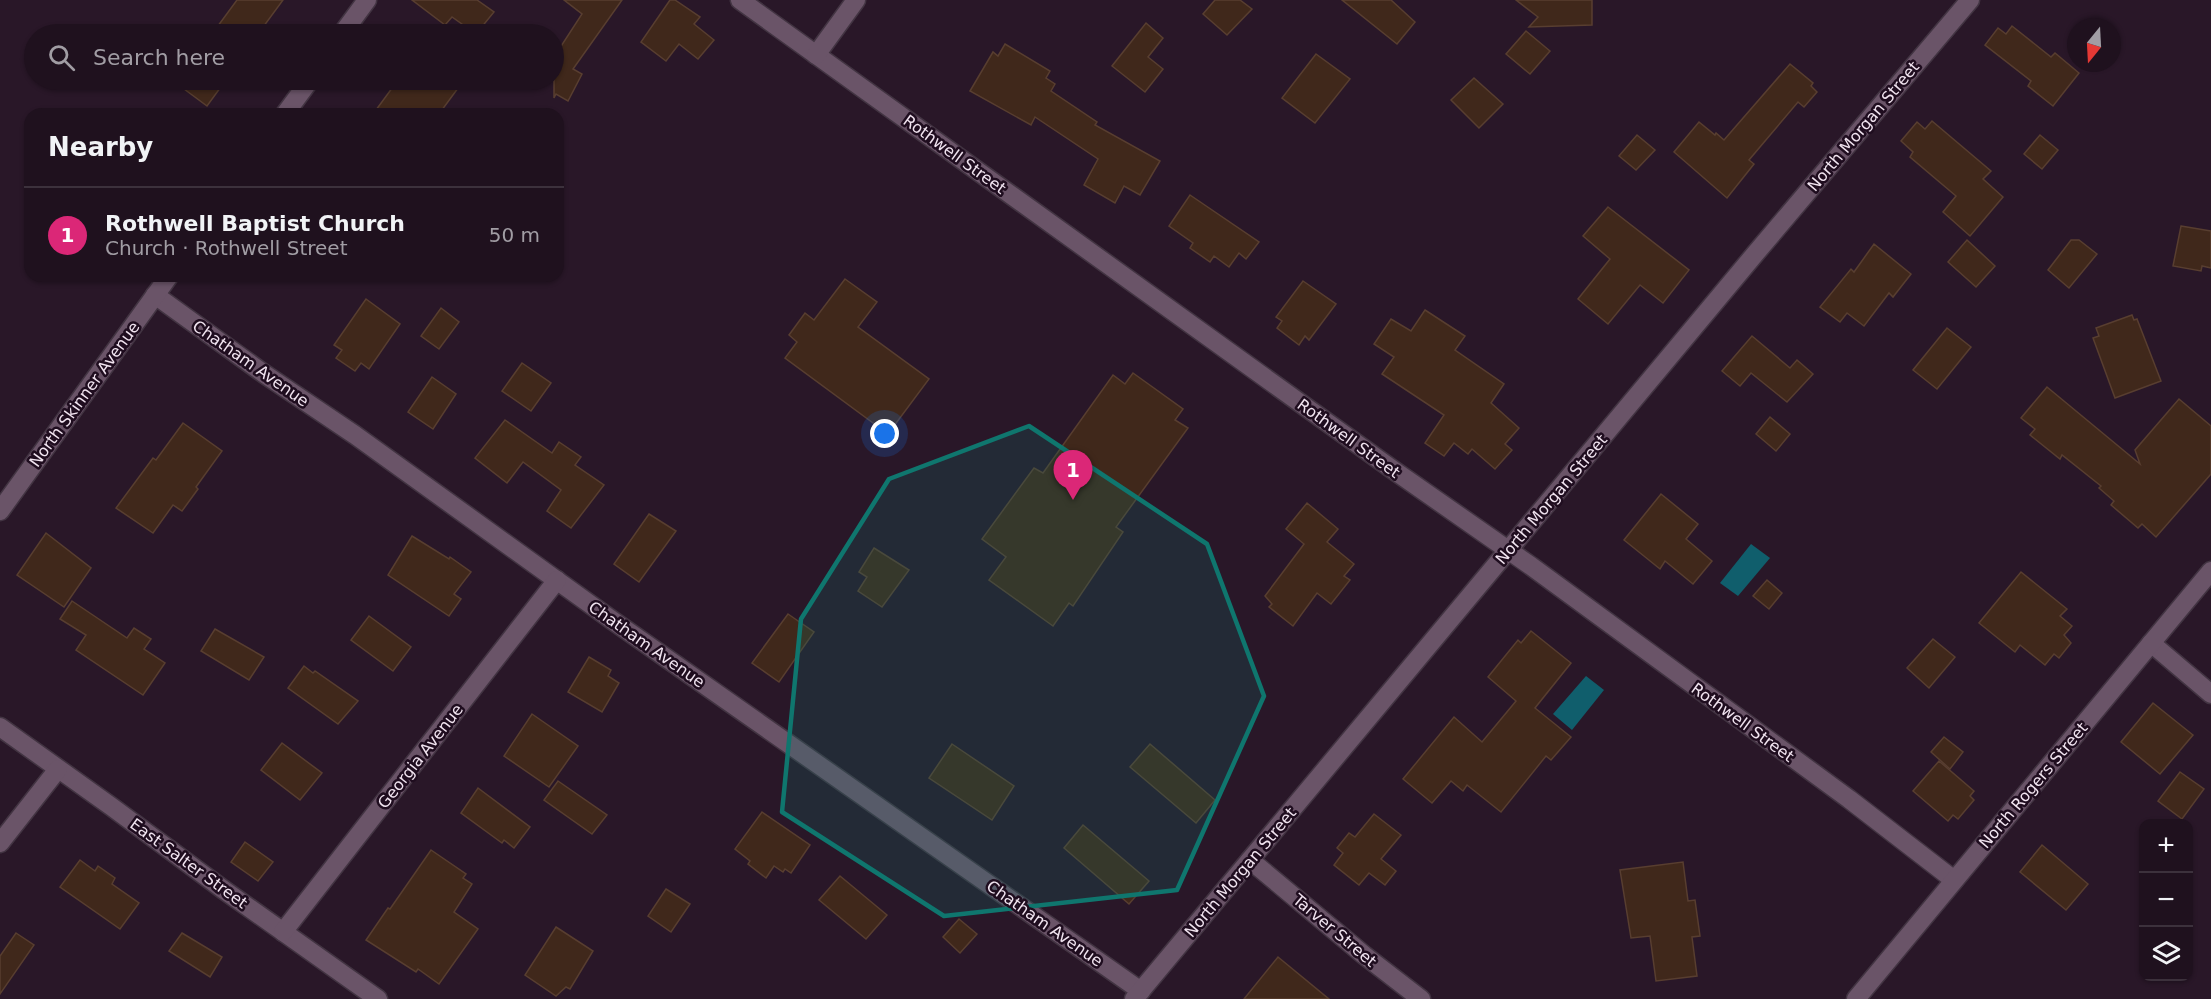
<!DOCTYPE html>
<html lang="en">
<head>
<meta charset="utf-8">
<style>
  body { margin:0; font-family:"DejaVu Sans",sans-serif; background:#2c1f2b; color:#f1f3f6 }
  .controls { position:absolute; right:18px; bottom:18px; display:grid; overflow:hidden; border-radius:12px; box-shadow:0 2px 4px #0004 }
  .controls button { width:54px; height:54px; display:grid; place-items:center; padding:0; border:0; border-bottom:2px solid #3c313c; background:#1f111e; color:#f1f3f6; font:30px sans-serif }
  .compass { position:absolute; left:2067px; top:18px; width:54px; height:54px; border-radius:50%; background:#1f111e; box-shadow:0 2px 4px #0004; rotate:198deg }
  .you { position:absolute; left:885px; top:434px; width:21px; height:21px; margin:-15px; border:4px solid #fff; border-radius:50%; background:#1a73e8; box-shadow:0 0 0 9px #1a73e833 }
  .badge { display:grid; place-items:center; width:39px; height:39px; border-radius:50%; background:#db2777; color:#fff; font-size:20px; font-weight:700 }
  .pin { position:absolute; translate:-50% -50px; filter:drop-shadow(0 2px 3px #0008) }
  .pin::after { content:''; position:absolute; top:32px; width:21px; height:18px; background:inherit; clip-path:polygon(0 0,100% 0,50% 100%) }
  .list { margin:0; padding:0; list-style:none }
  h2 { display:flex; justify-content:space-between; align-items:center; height:78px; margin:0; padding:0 24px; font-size:26px }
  h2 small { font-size:20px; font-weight:400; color:#a19da4 }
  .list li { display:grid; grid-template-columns:39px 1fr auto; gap:18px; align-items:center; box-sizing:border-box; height:96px; padding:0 24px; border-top:2px solid #3c313c }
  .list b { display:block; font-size:22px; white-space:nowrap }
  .list p { margin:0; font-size:20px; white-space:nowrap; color:#a19da4 }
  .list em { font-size:20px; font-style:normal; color:#a19da4 }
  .icon { flex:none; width:33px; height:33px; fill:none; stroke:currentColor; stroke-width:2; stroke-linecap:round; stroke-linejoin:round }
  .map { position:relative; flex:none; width:2211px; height:999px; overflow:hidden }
  .search { position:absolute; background:#1f111e; box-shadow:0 2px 4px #0004; left:24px; top:24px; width:540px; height:66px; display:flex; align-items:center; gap:15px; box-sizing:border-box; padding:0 21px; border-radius:33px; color:#a19da4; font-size:22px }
  .panel { position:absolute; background:#1f111e; box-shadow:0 2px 4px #0004; left:24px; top:108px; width:540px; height:174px; border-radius:18px }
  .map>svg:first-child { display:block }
  .water { fill:#105e6c }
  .building { fill:#40281b; stroke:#583e30; stroke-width:1.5 }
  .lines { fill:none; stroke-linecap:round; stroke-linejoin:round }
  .street-casing { stroke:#423442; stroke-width:21 }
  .street { stroke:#6a5468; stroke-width:18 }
  .marked { fill:#0f766e; fill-opacity:0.2; stroke:#0f766e; stroke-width:4.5; stroke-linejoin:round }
  .labels { text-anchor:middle; stroke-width:5; stroke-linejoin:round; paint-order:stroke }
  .street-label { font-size:16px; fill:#f1e4f0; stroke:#1f0d1f }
</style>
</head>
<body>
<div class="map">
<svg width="2211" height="999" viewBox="0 0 2211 999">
  <rect width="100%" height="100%" fill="#291728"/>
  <!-- water -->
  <g class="water">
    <path d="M1751,544L1770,558L1738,596L1720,583Z"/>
    <path d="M1586,676L1604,690L1572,730L1553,714Z"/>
  </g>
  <!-- building -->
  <g class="building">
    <path d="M237,0H283L258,34H212Z"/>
    <path d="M412,0H477L494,12L476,34L452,17L445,25Z"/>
    <path d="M564,0H622L573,69L582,74L568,101L556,94L554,98V57L582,14Z"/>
    <path d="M670,0H675L700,17L694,24L714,40L698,59L679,44L666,61L641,42Z"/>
    <path d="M1215,0H1240L1252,9L1227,35L1203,14Z"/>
    <path d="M1342,0H1391L1415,22L1397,44Z"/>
    <path d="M1516,0H1592V25L1529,27L1538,17Z"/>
    <path d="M1146,23L1163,38L1148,57L1163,69L1145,92L1112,66Z"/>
    <path d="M2012,26L2051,57L2055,53L2079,73L2053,106L2028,86L2031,81L1985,45L1998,28L2006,34Z"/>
    <path d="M1526,31L1550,51L1530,74L1506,54Z"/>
    <path d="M1005,44L1050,71L1046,78L1055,84L1051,91L1097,122L1095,125L1160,161L1140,195L1124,186L1115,203L1084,185L1098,159L1035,117L1031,125L970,91L993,52L998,56Z"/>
    <path d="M1316,54L1350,79L1315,123L1282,98Z"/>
    <path d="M1790,64L1813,83L1811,86L1817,92L1804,107L1798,102L1749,160L1754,164L1727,198L1674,152L1699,122L1715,135L1716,133L1724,140Z"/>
    <path d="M1474,78L1503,104L1479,128L1451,100Z"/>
    <path d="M172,80H226L207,106Z"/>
    <path d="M398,80H464L439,114H373Z"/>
    <path d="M1932,121L1991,171L1983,179L2003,197L1970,236L1943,212L1956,196L1910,157L1913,152L1901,141L1917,122L1925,129Z"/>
    <path d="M1637,135L1655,150L1636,170L1619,156Z"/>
    <path d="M2040,135L2058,150L2042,169L2024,154Z"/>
    <path d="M1190,195L1259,242L1246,259L1239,253L1229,267L1214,256L1210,262L1190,248L1193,243L1169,226Z"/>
    <path d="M1608,207L1689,270L1663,303L1640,285L1608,324L1578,299L1610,259L1583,236Z"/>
    <path d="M2181,226L2211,231V268L2202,266L2201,271L2173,266Z"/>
    <path d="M1967,240L1995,266L1976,287L1948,262Z"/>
    <path d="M2071,240H2079L2097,254L2069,288L2048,270Z"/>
    <path d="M1874,244L1911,274L1893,297L1889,293L1864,326L1847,313L1840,322L1820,307L1851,269L1854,272Z"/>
    <path d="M845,279L877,302L858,327L929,379L888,434L785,358L797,342L789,335L805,313L814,320Z"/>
    <path d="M1303,281L1336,304L1309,340L1305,336L1299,345L1277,328L1282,321L1276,317Z"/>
    <path d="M366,299L400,324L369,369L361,363L355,371L336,358L342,350L334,345Z"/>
    <path d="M441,308L459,322L439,349L421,336Z"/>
    <path d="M1425,310L1465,336L1455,350L1504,384L1491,403L1519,428L1505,444L1512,450L1495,469L1472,449L1468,454L1454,443L1444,456L1425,443L1444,415L1382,374L1394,357L1374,344L1391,319L1411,331Z"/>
    <path d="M2132,315L2134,320L2137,319L2161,381L2115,398L2093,338L2099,336L2096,328Z"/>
    <path d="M1947,328L1971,347L1937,389L1913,370Z"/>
    <path d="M1752,336L1790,368L1797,360L1813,374L1787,402L1751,373L1740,386L1722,371Z"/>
    <path d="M522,363L551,383L531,411L502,391Z"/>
    <path d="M1133,373L1183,409L1175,420L1188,428L1116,527L1123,532L1073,606L1069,603L1053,626L989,580L1006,557L982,539L1034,468L1043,473L1113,375L1125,384Z"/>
    <path d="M432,377L456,394L433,429L408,412Z"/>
    <path d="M2047,387L2140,464L2135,450L2179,399L2211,426V474L2156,537L2142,524L2138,528L2111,505L2114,501L2099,488L2101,486L2062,455L2060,459L2030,435L2035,429L2021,418Z"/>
    <path d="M1770,417L1790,434L1776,451L1756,434Z"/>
    <path d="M505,420L552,453L559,442L581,457L575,465L604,485L571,528L547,511L561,490L523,462L507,483L475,458Z"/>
    <path d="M183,423L222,451L196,487L198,489L182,511L173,505L153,533L116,508L153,458L156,460Z"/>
    <path d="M1661,494L1698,524L1686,539L1712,561L1693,584L1665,561L1660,569L1624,540Z"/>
    <path d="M1307,503L1338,529L1327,542L1354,564L1344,576L1350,580L1331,604L1317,593L1293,626L1269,607L1272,604L1265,596L1304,544L1286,529Z"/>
    <path d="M649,514L676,531L639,582L614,564Z"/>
    <path d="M46,533L91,568L64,607L17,575Z"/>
    <path d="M412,536L449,559L450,557L471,572L454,594L461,599L449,616L388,575Z"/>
    <path d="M874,548L909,570L882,607L858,591L867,577L859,572Z"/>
    <path d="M2021,572L2067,609L2060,616L2072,626L2064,635L2071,643L2059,658L2054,654L2045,665L2020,645L2015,652L1979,623Z"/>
    <path d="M1767,580L1782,593L1769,609L1753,596Z"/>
    <path d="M72,601L127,638L134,628L151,639L144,649L165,663L143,695L76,650L86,635L60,619Z"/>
    <path d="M788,614L814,632L779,682L752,663Z"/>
    <path d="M369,616L411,647L393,671L351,640Z"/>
    <path d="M215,629L264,657L249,680L201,651Z"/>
    <path d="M1531,631L1571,663L1535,708L1571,737L1551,760L1546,756L1501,812L1467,785L1463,791L1451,781L1432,803L1403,779L1454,717L1482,742L1516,701L1488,677L1518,640L1521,643Z"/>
    <path d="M1933,639L1955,657L1929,688L1907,668Z"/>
    <path d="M589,657L611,670L608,676L619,683L602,712L568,692Z"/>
    <path d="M304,666L313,673L315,671L358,701L338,724L288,688Z"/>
    <path d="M2153,703L2193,735L2160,774L2121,742Z"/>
    <path d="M532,714L578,746L549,787L504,756Z"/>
    <path d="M1944,737L1963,752L1950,769L1931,752Z"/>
    <path d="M282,743L322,773L300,800L261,770Z"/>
    <path d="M952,744L1014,786L992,820L929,778Z"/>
    <path d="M1150,744L1215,800L1196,823L1130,767Z"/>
    <path d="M1939,761L1974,791L1970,796L1974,800L1958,819L1953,815L1948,821L1913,791Z"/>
    <path d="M2180,772L2204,789L2182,819L2158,801Z"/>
    <path d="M558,781L607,815L592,834L544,800Z"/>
    <path d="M478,788L530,827L514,848L504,840L502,843L461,813Z"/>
    <path d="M762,812L810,845L791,873L785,869L783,872L774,866L766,878L748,864L750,861L735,849Z"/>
    <path d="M1374,814L1401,835L1381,859L1396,871L1385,885L1369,873L1359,885L1334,865L1343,853L1337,848L1349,833L1355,837Z"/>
    <path d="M1083,825L1149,881L1129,904L1064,848Z"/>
    <path d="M245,842L273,862L258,881L231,862Z"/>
    <path d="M2042,845L2088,884L2066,910L2020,872Z"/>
    <path d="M431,850L466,874L463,878L472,884L454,912L478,929L439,984L418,969L416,972L366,940L388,908L390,909Z"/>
    <path d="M80,860L95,871L98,866L115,878L112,884L139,903L120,929L60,887Z"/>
    <path d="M1683,862L1688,901L1695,900L1700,936L1692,937L1697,976L1656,981L1650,936L1631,938L1620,870Z"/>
    <path d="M840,876L887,915L866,939L819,900Z"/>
    <path d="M666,889L690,904L671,932L648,916Z"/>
    <path d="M959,919L977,934L960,953L943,937Z"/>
    <path d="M556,927L593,951L570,989L566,987L556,996L525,975Z"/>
    <path d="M16,933L34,945L0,994V956Z"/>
    <path d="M182,933L222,957L210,977L169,951Z"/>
    <path d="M1278,957L1329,999H1244Z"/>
  </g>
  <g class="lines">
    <!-- street casing -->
    <g class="street-casing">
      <g id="street">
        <path d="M740,0L1392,469L1531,566L1849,799L1954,880"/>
        <path d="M342,34L367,0"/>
        <path d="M816,55L856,0"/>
        <path d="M285,114L310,80"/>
        <path d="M155,295L263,373L355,435L612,620L1141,991"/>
        <path d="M0,511L169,276"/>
        <path d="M2151,643L2211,694"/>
        <path d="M0,727L112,807L224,890L378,999"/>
        <path d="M0,843L58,769"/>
        <path d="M1250,860L1364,955L1421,999"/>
        <path d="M283,932L557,580"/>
        <path d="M1134,999L1755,254L1970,0"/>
        <path d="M1856,999L2211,571"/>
      </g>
    </g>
    <!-- street -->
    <use href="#street" class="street"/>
  </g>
  <!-- marked area -->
  <path class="marked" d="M1029,426L1207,544L1264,696L1177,890L944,916L782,812L801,619L889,479Z"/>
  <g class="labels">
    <!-- street labels -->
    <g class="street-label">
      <text transform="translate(1863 126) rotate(-50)" y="6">North Morgan Street</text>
      <text transform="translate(955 154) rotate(36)" y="6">Rothwell Street</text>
      <text transform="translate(251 363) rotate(35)" y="6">Chatham Avenue</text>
      <text transform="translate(84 394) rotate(-54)" y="6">North Skinner Avenue</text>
      <text transform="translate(1349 438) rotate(36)" y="6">Rothwell Street</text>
      <text transform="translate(1551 499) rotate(-50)" y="6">North Morgan Street</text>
      <text transform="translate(647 644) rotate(35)" y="6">Chatham Avenue</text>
      <text transform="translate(1743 722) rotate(36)" y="6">Rothwell Street</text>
      <text transform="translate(420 756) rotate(-52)" y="6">Georgia Avenue</text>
      <text transform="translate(2033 785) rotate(-50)" y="6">North Rogers Street</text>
      <text transform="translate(189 863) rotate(36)" y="6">East Salter Street</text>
      <text transform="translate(1240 872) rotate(-50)" y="6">North Morgan Street</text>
      <text transform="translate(1045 923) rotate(35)" y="6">Chatham Avenue</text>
      <text transform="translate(1335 930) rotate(40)" y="6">Tarver Street</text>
    </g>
  </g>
</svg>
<div class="controls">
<button>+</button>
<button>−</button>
<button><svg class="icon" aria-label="layers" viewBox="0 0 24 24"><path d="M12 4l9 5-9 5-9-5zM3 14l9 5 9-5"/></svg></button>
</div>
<svg class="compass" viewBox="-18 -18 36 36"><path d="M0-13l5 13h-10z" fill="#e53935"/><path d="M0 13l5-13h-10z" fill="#a19da4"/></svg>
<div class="you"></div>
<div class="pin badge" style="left:1073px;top:500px">1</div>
<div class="search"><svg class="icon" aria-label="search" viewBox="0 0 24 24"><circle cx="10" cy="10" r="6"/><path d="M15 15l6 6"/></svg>Search here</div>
<section class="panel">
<h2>Nearby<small></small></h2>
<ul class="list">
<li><span class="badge">1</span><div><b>Rothwell Baptist Church</b><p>Church · Rothwell Street</p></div><em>50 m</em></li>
</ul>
</section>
</div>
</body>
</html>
